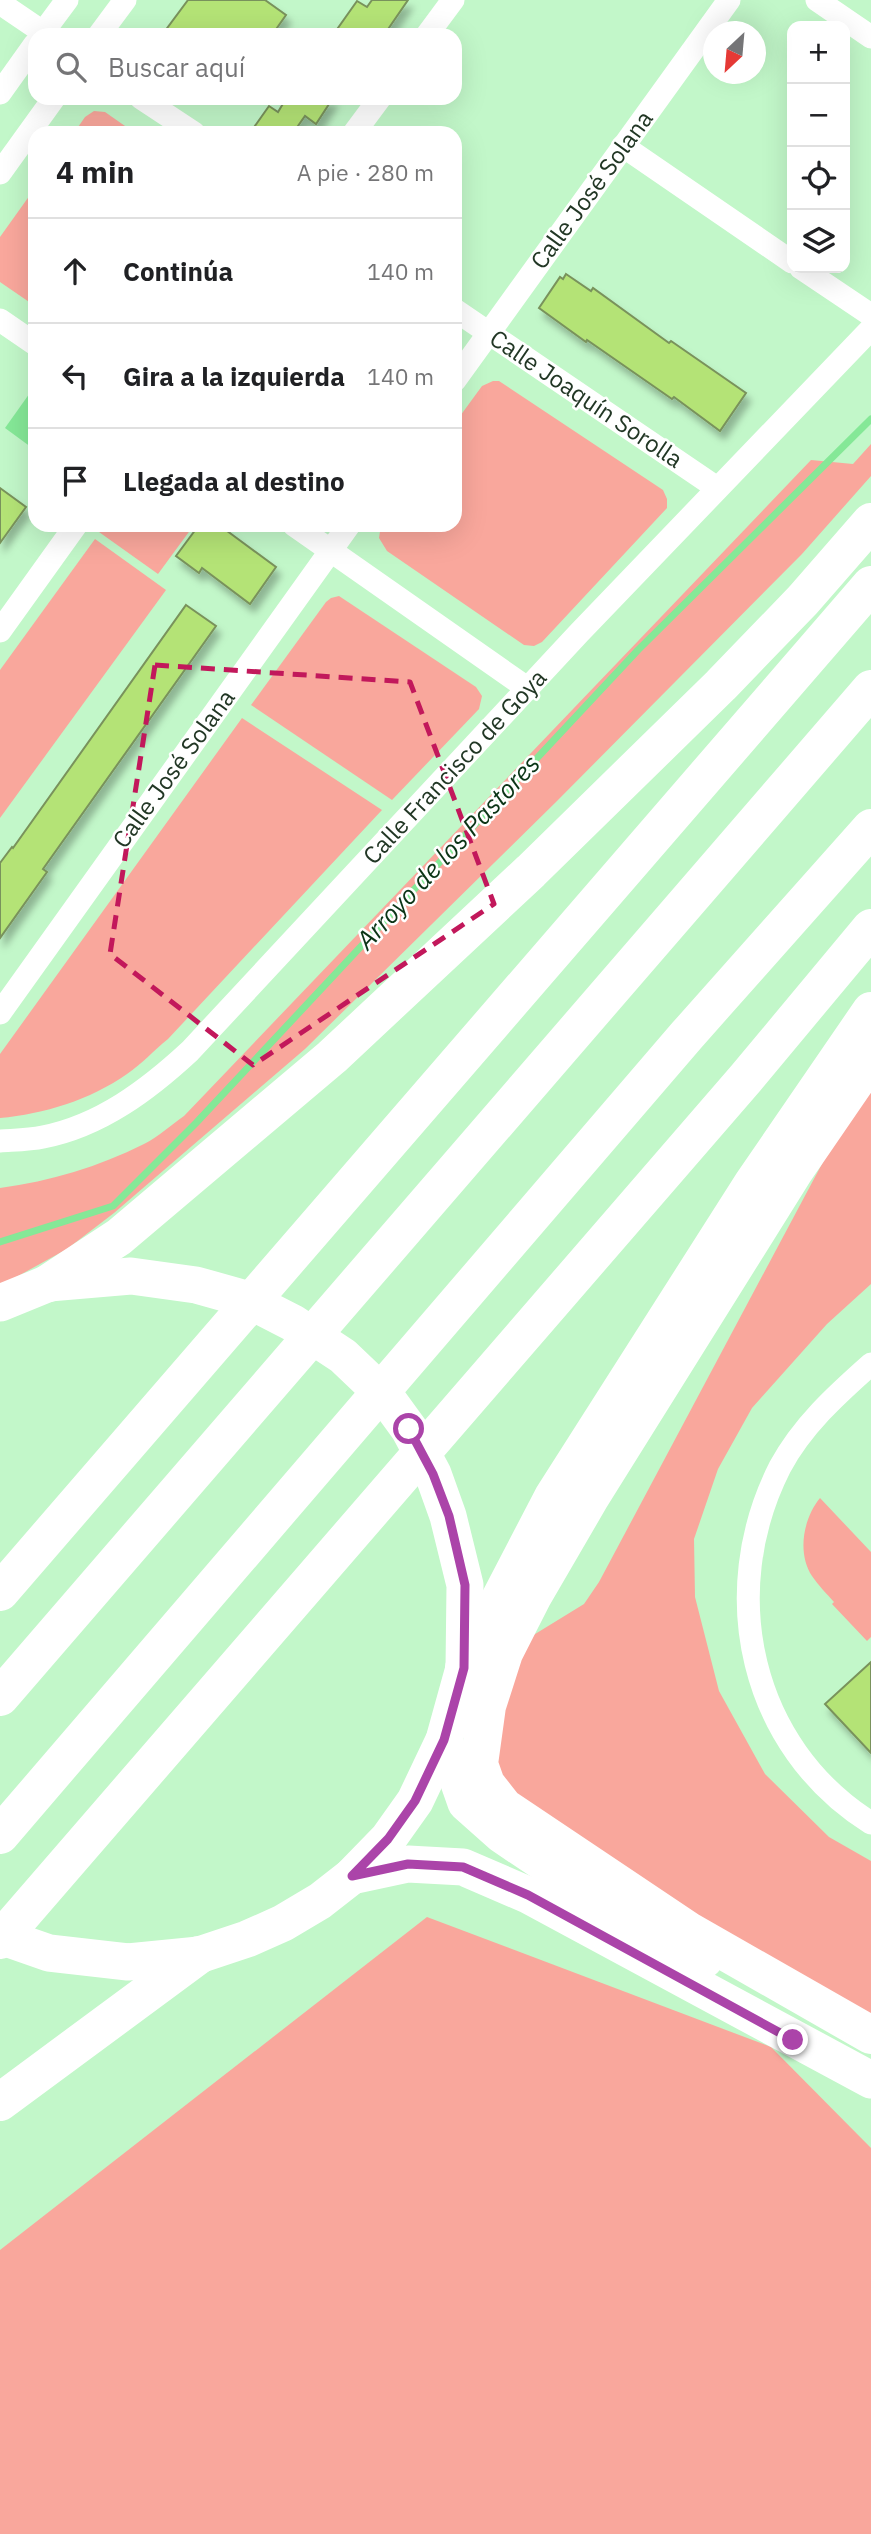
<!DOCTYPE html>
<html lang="es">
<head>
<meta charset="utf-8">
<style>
  body { margin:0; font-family:"IBM Plex Sans",sans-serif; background:#f2f2f2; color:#202124 }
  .controls { position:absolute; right:21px; top:21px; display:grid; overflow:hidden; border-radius:14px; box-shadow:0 7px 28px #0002 }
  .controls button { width:63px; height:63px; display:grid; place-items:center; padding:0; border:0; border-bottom:2px solid #e0e0e0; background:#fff; color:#202124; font:35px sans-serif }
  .compass { position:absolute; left:703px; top:21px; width:63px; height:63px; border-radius:50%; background:#fff; box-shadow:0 7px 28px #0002; rotate:206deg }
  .stop { position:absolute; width:21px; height:21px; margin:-16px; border:5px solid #ab44a9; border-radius:50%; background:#fff }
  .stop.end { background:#ab44a9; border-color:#fff; box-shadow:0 2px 7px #0008 }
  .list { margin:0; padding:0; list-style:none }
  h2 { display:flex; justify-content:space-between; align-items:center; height:91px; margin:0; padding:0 28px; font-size:30px }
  h2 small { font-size:23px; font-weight:400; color:#757577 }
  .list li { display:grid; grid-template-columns:46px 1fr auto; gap:21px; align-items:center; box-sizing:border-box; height:105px; padding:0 28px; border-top:2px solid #e0e0e0 }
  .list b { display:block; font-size:26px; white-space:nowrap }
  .list em { font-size:23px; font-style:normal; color:#757577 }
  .icon { flex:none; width:38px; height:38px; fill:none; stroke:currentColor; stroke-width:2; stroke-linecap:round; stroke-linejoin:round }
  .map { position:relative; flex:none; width:871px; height:2534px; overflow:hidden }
  .search { position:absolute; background:#fff; box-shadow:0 7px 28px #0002; left:28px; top:28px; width:434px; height:77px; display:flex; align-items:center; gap:18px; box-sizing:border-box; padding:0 24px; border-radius:21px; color:#757577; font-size:26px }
  .panel { position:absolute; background:#fff; box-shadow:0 7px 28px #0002; left:28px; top:126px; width:434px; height:406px; border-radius:21px }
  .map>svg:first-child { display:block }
  .green { fill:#f9a79c }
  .water { fill:#85e897 }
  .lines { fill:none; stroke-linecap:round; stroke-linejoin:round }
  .stream { stroke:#85e897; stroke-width:7 }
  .building { fill:#b4e376; stroke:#79925b; stroke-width:2; filter:url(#shadow) }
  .minor { stroke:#fff; stroke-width:23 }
  .primary { stroke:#fff; stroke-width:37 }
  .motorway { stroke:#fff; stroke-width:38 }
  .route { stroke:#ab44a9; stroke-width:9 }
  .marked { fill:none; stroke:#c2185b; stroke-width:5; stroke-dasharray:14 9; stroke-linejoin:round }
  .labels { text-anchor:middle; stroke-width:5; stroke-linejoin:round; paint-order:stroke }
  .street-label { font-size:24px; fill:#223725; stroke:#fff }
  .water-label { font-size:26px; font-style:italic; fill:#0b3516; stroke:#fff }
</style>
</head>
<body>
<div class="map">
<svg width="871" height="2534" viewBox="0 0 871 2534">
  <defs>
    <filter id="shadow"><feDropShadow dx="4.5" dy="8" stdDeviation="3.5" flood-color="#0004"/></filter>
  </defs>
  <rect width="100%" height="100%" fill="#c2f7c9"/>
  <!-- green -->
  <g class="green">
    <path d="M94,111L105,112L135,133H74L85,117Z"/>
    <path d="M35,188V306L0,282V237Z"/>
    <path d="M493,381H499L663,490L667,499V508L542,642L534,646L524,645L387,551L379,538L381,525H455V423L482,386Z"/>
    <path d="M871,444V476L802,554L556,802L305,1049L114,1213L67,1249L0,1286V1188C51,1181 98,1167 144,1144C158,1137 171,1125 184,1116L811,460L853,464Z"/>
    <path d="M105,525H194L158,574L99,532Z"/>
    <path d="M95,539L166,590L0,818V670Z"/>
    <path d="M339,596L476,687L482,696L479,709L392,800L251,705L326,602L331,598Z"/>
    <path d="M242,718L382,810L168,1039C154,1050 142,1064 127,1074C90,1100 44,1114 0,1118V1054Z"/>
    <path d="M871,1072V1284L827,1324L752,1408L718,1469L694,1539L695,1597L719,1691L765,1774L829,1837L871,1861V2022L512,1808L489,1748L514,1647L584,1604L599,1582Z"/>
    <path d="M820,1498L871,1552V1637L867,1641L832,1604L834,1602C827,1594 818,1585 812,1576C797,1553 803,1519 820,1498Z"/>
    <path d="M427,1917L771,2047L871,2148V2534H0V2250Z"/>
  </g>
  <!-- water -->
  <path class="water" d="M32,390L35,392V450L5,428Z"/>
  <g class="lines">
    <!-- stream -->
    <path class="stream" d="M0,1242L113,1206L196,1123L638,650L871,419"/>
  </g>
  <!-- building -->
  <g class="building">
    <path d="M188,0H265L286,15L272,35H162Z"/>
    <path d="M372,0H408L384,35H333L357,1L367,7Z"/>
    <path d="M279,98H333L316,124L305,116L293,133H250L269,106L278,112L284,102Z"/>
    <path d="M566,274L591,291L593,288L669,343L671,341L746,393L720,431L674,397L672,399L587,340L586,342L539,308L560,277L563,279Z"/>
    <path d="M0,488L26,507L0,543Z"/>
    <path d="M199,525H219L276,567L250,604L202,568L199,573L176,556Z"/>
    <path d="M186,605L216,626L43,869L47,872L0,938V863L12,847L13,848Z"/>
    <path d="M871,1662V1753L825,1704Z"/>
  </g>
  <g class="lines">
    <!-- minor -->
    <g class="minor">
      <path d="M817,0L871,37"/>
      <path d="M0,3L47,35"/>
      <path d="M41,35L67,0"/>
      <path d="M99,35L125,0"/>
      <path d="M427,35L453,0"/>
      <path d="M0,93L35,44"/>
      <path d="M141,98L194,133"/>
      <path d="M354,133L380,98"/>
      <path d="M623,146L792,262"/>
      <path d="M0,173L54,98"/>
      <path d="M801,268L871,315"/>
      <path d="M455,310L717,488"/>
      <path d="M0,320L35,344"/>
      <path d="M455,380L729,0"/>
      <path d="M294,525L527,688"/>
      <path d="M0,631L76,525"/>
      <path d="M0,1013L349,525"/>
      <path d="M0,1141C14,1140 29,1140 43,1137C100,1126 148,1090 190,1051L579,633L871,329"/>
      <path d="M871,1364C836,1395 802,1426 780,1467C716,1593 750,1747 871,1823"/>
    </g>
    <!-- primary -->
    <g class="primary">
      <path d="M0,1303L49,1283L131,1276L196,1285L246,1299L293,1323L343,1356L385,1396L409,1429L433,1474L448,1516L465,1585L464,1668L444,1740L415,1801L388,1839L352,1876L320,1901L283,1923L247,1939L199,1955L128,1962L49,1953L0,1936"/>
      <path d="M444,1740L466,1803L502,1835L602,1902L704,1960"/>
      <path d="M352,1876L408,1864L463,1867L528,1895L871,2080"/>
    </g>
    <!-- motorway -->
    <g class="motorway">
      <path d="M871,1059L795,1170L590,1498L533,1596L504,1653L487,1706L479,1764L486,1784L504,1807L689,1931L871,2035"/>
      <path d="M49,1283L119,1237L332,1057L531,871L721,685L803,600L871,522"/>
      <path d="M0,1592L871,585"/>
      <path d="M464,1668L553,1497L753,1183L871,1011"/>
      <path d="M0,1697L871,689"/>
      <path d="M0,1835L687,1035L871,828"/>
      <path d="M0,1940L746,1078L871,928"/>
      <path d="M0,2102L199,1955"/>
    </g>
  </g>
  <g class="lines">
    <!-- route -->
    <path class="route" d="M409,1429L433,1474L449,1516L465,1585L464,1668L444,1740L415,1801L388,1839L352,1876L408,1864L463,1867L528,1895L793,2040"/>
  </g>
  <!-- marked area -->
  <path class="marked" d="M155,665L410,682L494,904L253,1065L110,954Z"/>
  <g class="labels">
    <!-- street labels -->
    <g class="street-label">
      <text transform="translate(592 190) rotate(-54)" y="8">Calle José Solana</text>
      <text transform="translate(586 399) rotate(34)" y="8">Calle Joaquín Sorolla</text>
      <text transform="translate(455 767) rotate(-47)" y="8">Calle Francisco de Goya</text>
      <text transform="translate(174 769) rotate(-54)" y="8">Calle José Solana</text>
    </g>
    <!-- water labels -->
    <g class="water-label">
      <text transform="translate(448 852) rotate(-47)" y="9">Arroyo de los Pastores</text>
    </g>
  </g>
</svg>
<div class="controls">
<button>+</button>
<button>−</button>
<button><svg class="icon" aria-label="locate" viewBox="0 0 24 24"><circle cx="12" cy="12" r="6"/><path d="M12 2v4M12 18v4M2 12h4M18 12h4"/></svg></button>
<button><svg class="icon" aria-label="layers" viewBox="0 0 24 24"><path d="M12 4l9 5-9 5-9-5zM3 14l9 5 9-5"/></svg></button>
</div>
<svg class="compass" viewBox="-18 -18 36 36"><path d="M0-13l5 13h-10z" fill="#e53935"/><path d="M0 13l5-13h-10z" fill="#757577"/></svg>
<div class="stop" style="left:409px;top:1429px"></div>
<div class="stop end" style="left:793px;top:2040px"></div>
<div class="search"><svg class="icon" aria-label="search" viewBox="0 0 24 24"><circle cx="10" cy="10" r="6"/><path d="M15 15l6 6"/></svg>Buscar aquí</div>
<section class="panel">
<h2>4 min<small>A pie · 280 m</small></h2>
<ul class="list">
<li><svg class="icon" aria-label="ahead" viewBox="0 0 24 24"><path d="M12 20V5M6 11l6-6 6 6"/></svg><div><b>Continúa</b></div><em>140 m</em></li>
<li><svg class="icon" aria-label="left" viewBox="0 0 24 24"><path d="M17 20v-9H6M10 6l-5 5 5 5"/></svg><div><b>Gira a la izquierda</b></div><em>140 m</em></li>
<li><svg class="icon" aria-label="arrive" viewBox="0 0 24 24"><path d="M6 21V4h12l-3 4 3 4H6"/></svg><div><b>Llegada al destino</b></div></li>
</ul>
</section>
</div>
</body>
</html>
